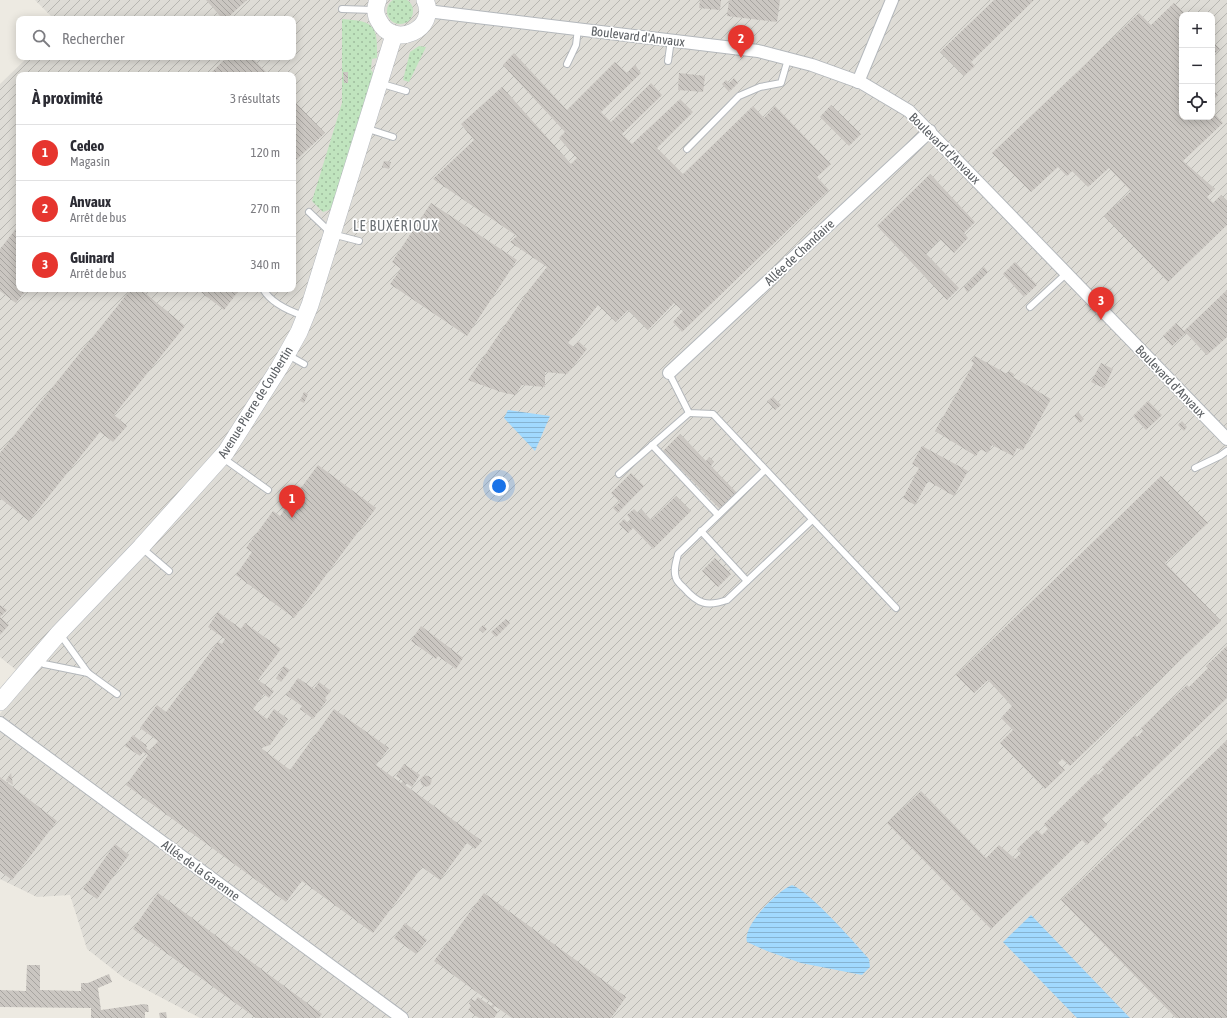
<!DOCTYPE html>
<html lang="fr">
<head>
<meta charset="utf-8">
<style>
  body { margin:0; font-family:"Asap Condensed",sans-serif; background:#f7f7f7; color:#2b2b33 }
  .controls { position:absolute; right:12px; top:12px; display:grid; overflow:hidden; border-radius:8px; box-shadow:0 2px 10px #0003 }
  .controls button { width:36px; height:36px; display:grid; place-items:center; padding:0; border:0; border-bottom:1px solid #e1e1e2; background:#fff; color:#2b2b33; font:20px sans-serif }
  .you { position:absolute; left:499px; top:486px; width:14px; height:14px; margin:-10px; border:3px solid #fff; border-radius:50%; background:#1a73e8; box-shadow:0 0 0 6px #1a73e833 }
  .badge { display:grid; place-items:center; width:26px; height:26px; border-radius:50%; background:#e6352e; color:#fff; font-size:13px; font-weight:700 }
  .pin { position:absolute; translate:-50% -33px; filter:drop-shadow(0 1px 2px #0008) }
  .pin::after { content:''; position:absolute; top:21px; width:14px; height:12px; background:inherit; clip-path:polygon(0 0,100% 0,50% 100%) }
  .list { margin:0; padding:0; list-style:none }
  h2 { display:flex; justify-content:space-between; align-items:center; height:52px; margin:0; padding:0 16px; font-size:17px }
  h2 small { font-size:13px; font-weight:400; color:#7c7c81 }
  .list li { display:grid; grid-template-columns:26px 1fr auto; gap:12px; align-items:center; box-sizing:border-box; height:56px; padding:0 16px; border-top:1px solid #e1e1e2 }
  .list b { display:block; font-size:15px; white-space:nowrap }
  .list p { margin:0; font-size:13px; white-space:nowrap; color:#7c7c81 }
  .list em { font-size:13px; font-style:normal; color:#7c7c81 }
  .icon { flex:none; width:22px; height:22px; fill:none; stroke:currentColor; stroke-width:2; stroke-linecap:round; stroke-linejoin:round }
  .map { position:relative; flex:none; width:1227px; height:1018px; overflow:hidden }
  .search { position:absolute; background:#fff; box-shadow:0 2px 10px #0003; left:16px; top:16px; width:280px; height:44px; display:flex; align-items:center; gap:10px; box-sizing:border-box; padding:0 14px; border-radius:8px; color:#7c7c81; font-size:15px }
  .panel { position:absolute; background:#fff; box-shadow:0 2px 10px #0003; left:16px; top:72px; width:280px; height:220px; border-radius:8px }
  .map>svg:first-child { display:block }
  .industrial { fill:url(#industrial-furrows); fill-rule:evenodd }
  .grass { fill:url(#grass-dots) }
  .water { fill:url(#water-rules) }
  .building { fill:url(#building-back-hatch) }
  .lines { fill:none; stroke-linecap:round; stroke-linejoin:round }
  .lane-casing { stroke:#b4b8bc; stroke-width:8 }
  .street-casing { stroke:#b4b8bc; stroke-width:14 }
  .secondary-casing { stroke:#b5b9be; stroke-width:18 }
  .lane { stroke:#fff; stroke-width:6 }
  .street { stroke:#fff; stroke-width:12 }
  .secondary { stroke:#fff; stroke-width:17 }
  .labels { text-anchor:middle; stroke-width:3.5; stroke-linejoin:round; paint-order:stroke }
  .street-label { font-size:13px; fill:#5a5e62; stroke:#fff }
  .neighbourhood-label { font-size:14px; letter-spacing:1px; fill:#6b7074; stroke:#fff }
</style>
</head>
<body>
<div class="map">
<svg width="1227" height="1018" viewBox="0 0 1227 1018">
  <defs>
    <pattern id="industrial-furrows" width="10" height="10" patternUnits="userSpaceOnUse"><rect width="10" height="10" fill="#dedcd6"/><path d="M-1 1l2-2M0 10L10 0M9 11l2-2" fill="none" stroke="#b7b6b1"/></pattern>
    <pattern id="grass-dots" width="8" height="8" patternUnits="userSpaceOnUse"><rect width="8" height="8" fill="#c0e4be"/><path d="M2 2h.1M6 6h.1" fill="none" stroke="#9fbc9e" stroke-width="1.8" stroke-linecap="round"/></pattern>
    <pattern id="water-rules" width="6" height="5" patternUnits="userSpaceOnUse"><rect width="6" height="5" fill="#a1d9fe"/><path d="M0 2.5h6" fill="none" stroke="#86b3d1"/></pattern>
    <pattern id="building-back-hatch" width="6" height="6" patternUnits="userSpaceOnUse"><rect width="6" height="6" fill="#cac6c1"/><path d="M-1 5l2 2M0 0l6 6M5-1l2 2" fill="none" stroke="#a7a4a0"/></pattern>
  </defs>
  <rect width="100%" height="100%" fill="#edeae2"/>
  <!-- industrial -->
  <path class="industrial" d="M35,0H1227V1018H200L124,978L87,949L70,895L37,897L0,879V714L26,678L0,657V84L28,57H293V19H54ZM1182,15H1212V117H1182ZM19,75H293V289H19Z"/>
  <!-- grass -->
  <g class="grass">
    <circle cx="400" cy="11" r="13"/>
    <path d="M342,19C374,21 378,25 377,58L372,59L371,70L374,74L334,208L323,212L312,201L342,103Z"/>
    <path d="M419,46L426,47L409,82L403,80L410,52Z"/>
  </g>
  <!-- water -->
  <g class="water">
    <path d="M508,410L550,416L535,451L504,418Z"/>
    <path d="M792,885C810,892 854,942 869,959L870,967L862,975L801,963L767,951L747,942C742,926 777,891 792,885Z"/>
    <path d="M1031,915L1130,1018H1077L1003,942Z"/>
  </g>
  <!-- building -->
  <g class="building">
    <path d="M206,0H247L226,19H223Z"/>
    <path d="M700,0H721L720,10L699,8Z"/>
    <path d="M729,0H780L777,22L727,16Z"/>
    <path d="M994,0H1034L971,62L975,66L964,76L940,52Z"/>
    <path d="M1174,3L1187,15H1182V117H1212V111L1223,123L1183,161L1215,189L1207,197L1213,203L1221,195L1227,201V225L1168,282L1104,216L1131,191L1109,168L1088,187L1072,171L1067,176L1058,167L1031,192L992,153L1139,13L1151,25Z"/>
    <path d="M1212,41L1220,49L1212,56Z"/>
    <path d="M514,53L567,110L615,62L627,73L635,65L641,73L601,112L611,122L651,83L662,95L622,134L632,144L680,99L693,112L657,148L683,174L753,106L764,118L775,106L831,164L817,177L829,190L682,332L673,322L683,311L674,303L648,330L628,310L616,322L598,305L568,343L574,347L578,341L587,349L567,374L545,372V387L522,385L515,395L501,392L468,380L528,291L547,267L510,242L517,236L433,179L474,140L461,124L502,87L571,164L577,158L559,138L565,132L503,65Z"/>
    <path d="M227,57H251L269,75H209Z"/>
    <path d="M343,72H348V83H344Z"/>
    <path d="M679,73L705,76L703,92L678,90Z"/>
    <path d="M734,78L738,83L729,92L722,84L726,80L729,83Z"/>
    <path d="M1212,88L1218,95L1212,101Z"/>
    <path d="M293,100L325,133L293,163Z"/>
    <path d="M831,105L861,134L849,146L820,117Z"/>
    <path d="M384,161L391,162L389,169L382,167Z"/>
    <path d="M930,174L975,222L964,233L968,238L954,253L940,239L926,254L959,288L947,300L877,226Z"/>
    <path d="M431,203L517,260L467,336L390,284L401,269L392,262Z"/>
    <path d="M19,225V289H27L16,303L0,291V249Z"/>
    <path d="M1015,262L1037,285L1024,297L1003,274Z"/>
    <path d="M984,267L988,272L967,292L964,287Z"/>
    <path d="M131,289H140L185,326L114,415L127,426L113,442L100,432L29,521L0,498V453Z"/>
    <path d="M197,289H240L224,310Z"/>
    <path d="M1227,290V337L1207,355L1186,333L1172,346L1163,336L1176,323L1184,331Z"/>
    <path d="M975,356L1007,374L1009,371L1014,374L1013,377L1051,399L1023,450L1017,448L1013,456L992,445L988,453L980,449L976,456L935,431L974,363L971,361Z"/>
    <path d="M1101,363L1113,369L1104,388L1091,382Z"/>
    <path d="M304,392L308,394L304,403L300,401Z"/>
    <path d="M773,397L781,405L775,410L767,401Z"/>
    <path d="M1148,401L1162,415L1146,430L1133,416Z"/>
    <path d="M1078,412L1084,419L1080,423L1074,416Z"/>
    <path d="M1182,421L1187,427L1184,431L1178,425Z"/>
    <path d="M680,434L706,461L709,457L714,462L711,466L739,495L722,511L663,451Z"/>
    <path d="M922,446L968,471L954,496L928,481L915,505L903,498L919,468L912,464Z"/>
    <path d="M318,465L376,508L294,618L236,575L252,552L246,548L273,511L280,516Z"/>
    <path d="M631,473L644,486L618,513L613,508L620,502L611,493Z"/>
    <path d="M1161,476L1208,523L1165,563L1221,621L1070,766L1062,759L1058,763L1065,770L1045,789L1000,743L1013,730L1001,718L1012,706L988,680L974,693L956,675Z"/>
    <path d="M676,496L691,511L653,549L633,528L628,533L619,524L624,519L628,523L631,520L627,515L634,509L638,513L641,509L651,520Z"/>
    <path d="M715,558L731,574L718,587L702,571Z"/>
    <path d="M0,605L7,610L0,617L9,625L0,635Z"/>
    <path d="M218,612L241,629L245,623L281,649L258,680L274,691L269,698L264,694L253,709L267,719L274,709L288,719L270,745L261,748L290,770L334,709L389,748L376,765L401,783L403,781L396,776L404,764L420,775L412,787L406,783L405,785L482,841L475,849L467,843L440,880L422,867L373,933L302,881L286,902L126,785L148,755L143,752L140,756L125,746L133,735L147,746L146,748L150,751L158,741L140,728L157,705L166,712L218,642L222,644L225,639L208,627Z"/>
    <path d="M506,619L510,623L496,637L491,632Z"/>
    <path d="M483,625L487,629L483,633L479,629Z"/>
    <path d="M421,626L463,658L456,669L438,656L436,659L411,641Z"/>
    <path d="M1227,646V698L1102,819L1107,825L1087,845L1082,840L991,929L887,823L921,791L986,858L999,845L1015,859L1021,853L1017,849L1037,830L1042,835L1048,829L1044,824L1096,773L1098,775L1104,769L1102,767L1135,735L1137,737L1143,731L1141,728L1187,685L1189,687L1208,668L1206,666Z"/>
    <path d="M284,666L290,670L281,682L276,678Z"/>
    <path d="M298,678L314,689L319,682L331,691L325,698L327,700L313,719L300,709L302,706L286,695Z"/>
    <path d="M1227,740V1018H1176L1061,900Z"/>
    <path d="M11,773L13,785L6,780Z"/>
    <circle cx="426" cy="781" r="5.5"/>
    <path d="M0,777L57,821L12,880L0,871Z"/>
    <path d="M115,844L129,855L97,899L83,889Z"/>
    <path d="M158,893L322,1014L319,1018H256L133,929Z"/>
    <path d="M484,893L626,997L611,1018H512L495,1006L493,1008L498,1012L494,1018H479L468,1010L471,1006L469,1003L471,999L475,1001L478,997L491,1006L493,1004L434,961Z"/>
    <path d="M405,923L427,940L416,954L394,938Z"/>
    <path d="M27,965H40V990L81,991V983H88L109,974L112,982L98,988L101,1010L144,1004L148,1005L149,1012H145V1018H91V1008L0,1007V990L26,991Z"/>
    <path d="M166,1012L167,1018H160L159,1013Z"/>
  </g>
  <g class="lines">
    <!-- lane casing -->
    <g class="lane-casing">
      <g id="lane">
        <path d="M342,9L374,10"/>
        <path d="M668,61L671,40"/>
        <path d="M567,64L576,45L578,29"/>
        <path d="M379,83L406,91"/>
        <path d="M365,128L393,137"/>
        <path d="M687,149L739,96L760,87L781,83L788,59"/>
        <path d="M309,212L332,234L359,241"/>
        <path d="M263,289C271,303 289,311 304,316"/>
        <path d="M1030,307L1067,273"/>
        <path d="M288,355L304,364"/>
        <path d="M669,373L689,413L713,414L896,608"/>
        <path d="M652,445L718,515"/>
        <path d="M223,458L268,490"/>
        <path d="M1195,468L1220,456L1227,451"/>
        <path d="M765,470L678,554C676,562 673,571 676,578C677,582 681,585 684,588C698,604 707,607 727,600L812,520"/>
        <path d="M619,474L689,413"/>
        <path d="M701,531L747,581"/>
        <path d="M142,548L169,571"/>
        <path d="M60,634L88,673L117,694"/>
        <path d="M44,664L88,673"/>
      </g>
    </g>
    <!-- street casing -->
    <g class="street-casing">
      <g id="street">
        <path d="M427,11L758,51L812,65L862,83L909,111L1227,439"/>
        <path d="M858,82L892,0"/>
        <path d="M669,373L930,131"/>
        <path d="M0,723L402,1018"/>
      </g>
    </g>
    <!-- secondary casing -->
    <g class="secondary-casing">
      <g id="secondary">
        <path d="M378,0C375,7 375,15 379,21C393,50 439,29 425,0"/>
        <path d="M0,702L59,633L141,547L226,452L279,368L299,332L310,305L394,35"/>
      </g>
    </g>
    <!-- lane -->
    <use href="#lane" class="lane"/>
    <!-- street -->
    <use href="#street" class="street"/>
    <!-- secondary -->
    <use href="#secondary" class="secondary"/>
  </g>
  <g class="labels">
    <!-- street labels -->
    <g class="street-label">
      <text transform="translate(638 36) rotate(7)" y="5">Boulevard d'Anvaux</text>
      <text transform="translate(945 148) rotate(45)" y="5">Boulevard d'Anvaux</text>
      <text transform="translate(799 252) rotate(-43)" y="5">Allée de Chandaire</text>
      <text transform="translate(1171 381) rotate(46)" y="5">Boulevard d'Anvaux</text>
      <text transform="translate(255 402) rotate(-58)" y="5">Avenue Pierre de Coubertin</text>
      <text transform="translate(201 870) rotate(36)" y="5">Allée de la Garenne</text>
    </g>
    <!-- neighbourhood labels -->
    <g class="neighbourhood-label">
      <text x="396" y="231">LE BUXÉRIOUX</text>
    </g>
  </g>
</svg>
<div class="controls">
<button>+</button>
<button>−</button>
<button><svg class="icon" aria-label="locate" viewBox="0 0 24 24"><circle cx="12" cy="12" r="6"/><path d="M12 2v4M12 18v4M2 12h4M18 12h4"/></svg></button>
</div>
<div class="you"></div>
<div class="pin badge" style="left:292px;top:518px">1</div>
<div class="pin badge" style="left:741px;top:58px">2</div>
<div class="pin badge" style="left:1101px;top:320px">3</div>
<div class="search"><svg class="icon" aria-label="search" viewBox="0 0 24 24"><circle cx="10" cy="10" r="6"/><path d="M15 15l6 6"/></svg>Rechercher</div>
<section class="panel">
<h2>À proximité<small>3 résultats</small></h2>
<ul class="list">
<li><span class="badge">1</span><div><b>Cedeo</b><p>Magasin</p></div><em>120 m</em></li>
<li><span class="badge">2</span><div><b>Anvaux</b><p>Arrêt de bus</p></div><em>270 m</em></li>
<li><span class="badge">3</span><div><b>Guinard</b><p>Arrêt de bus</p></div><em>340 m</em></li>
</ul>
</section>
</div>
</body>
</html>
